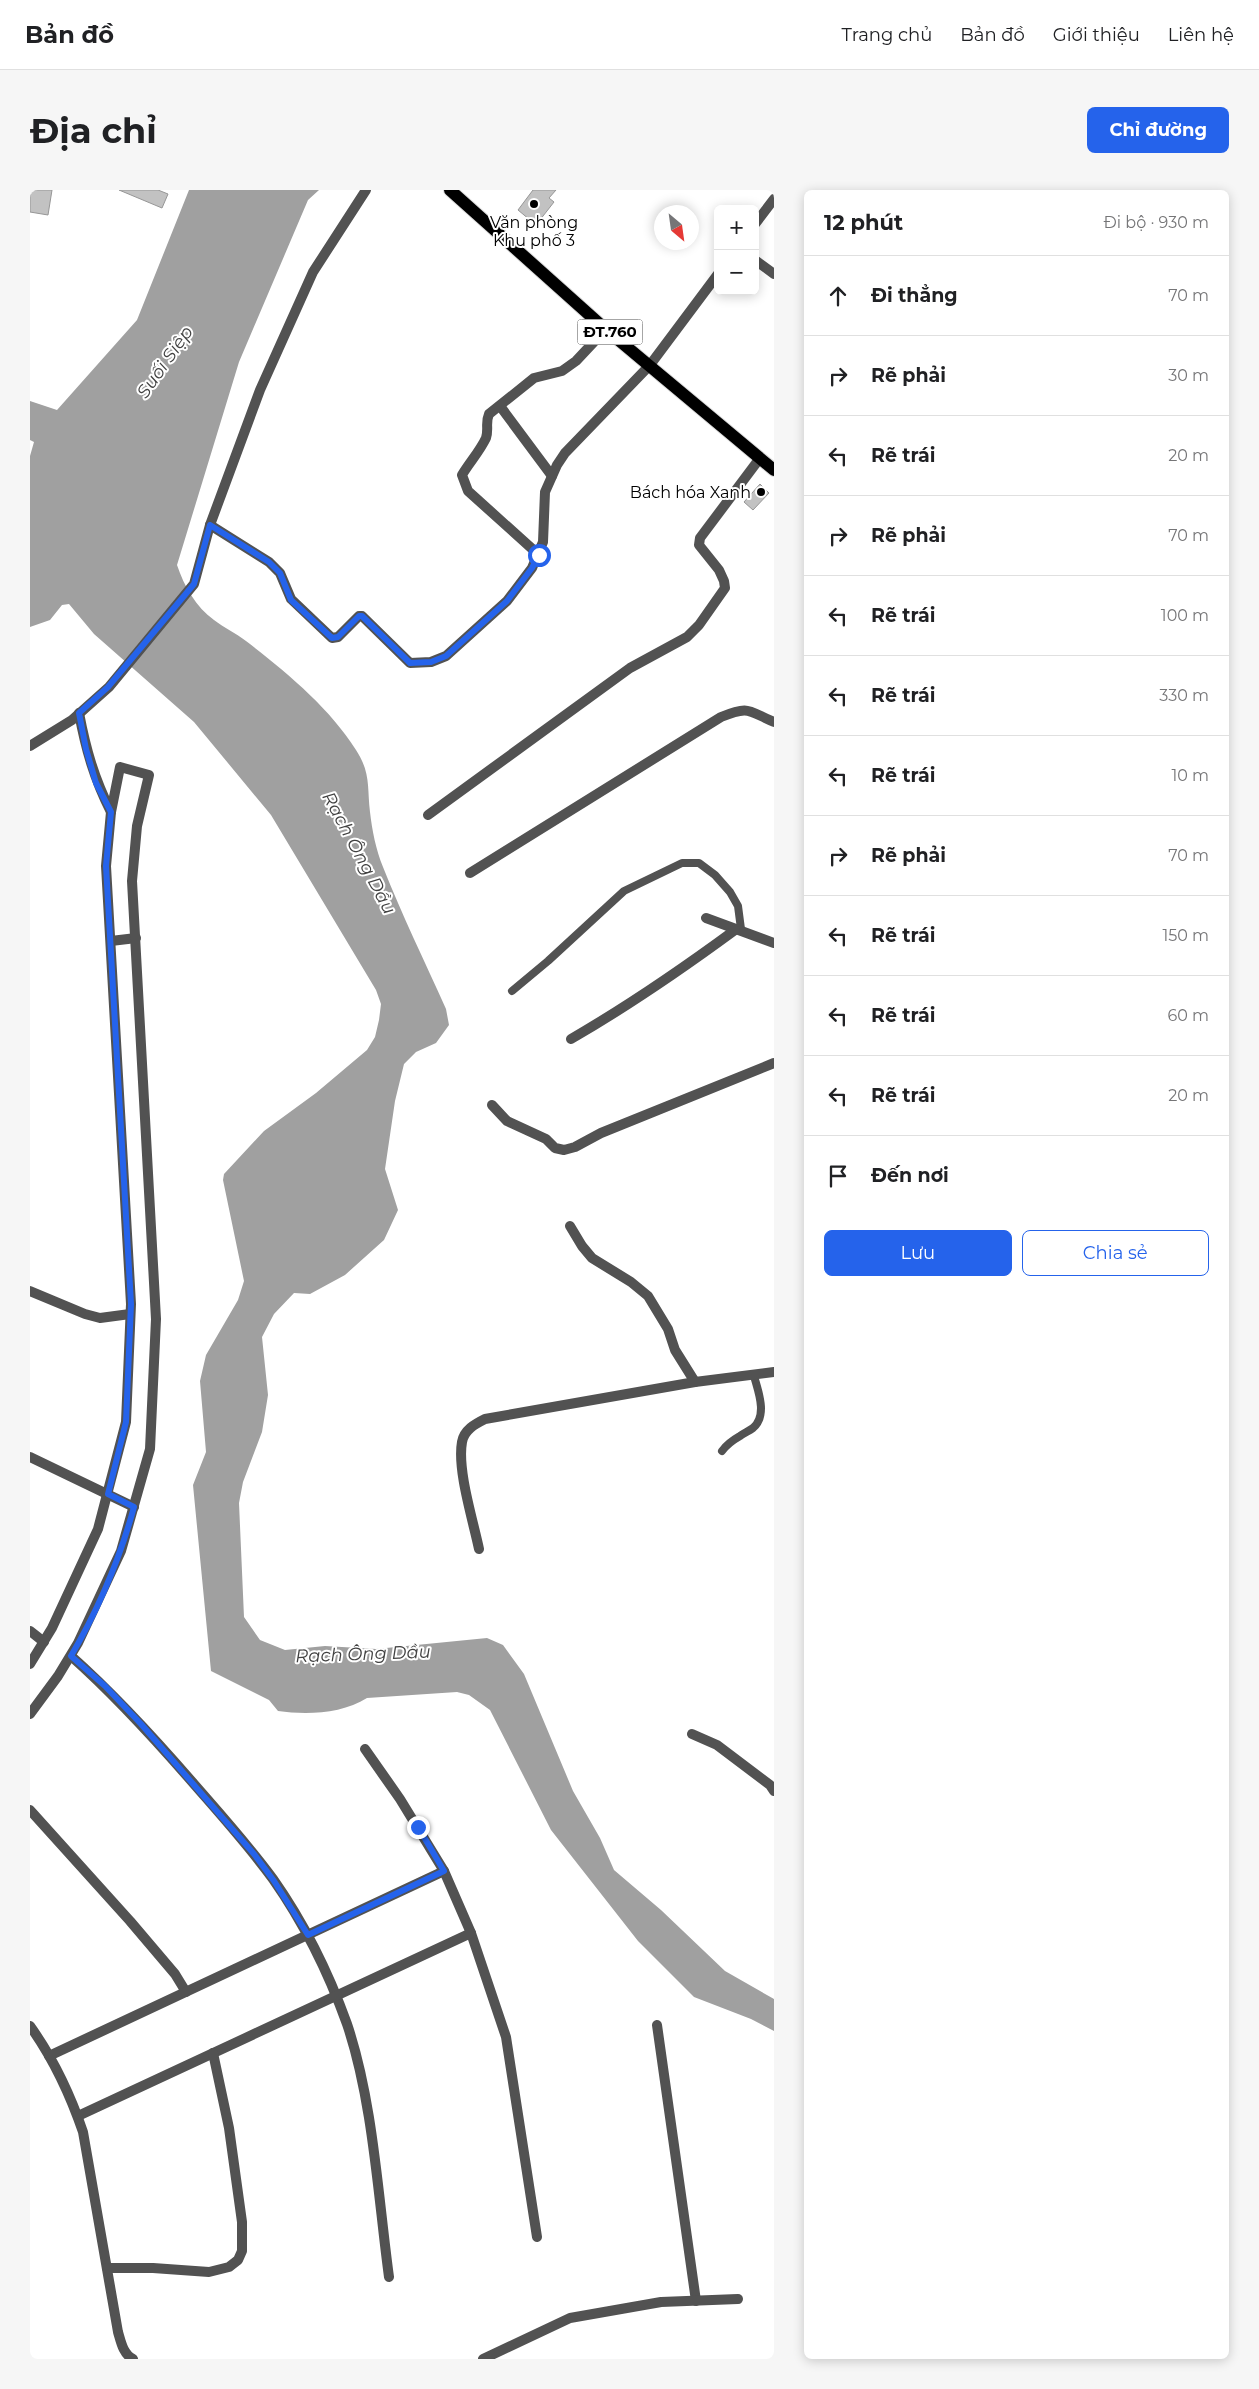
<!DOCTYPE html>
<html lang="vi">
<head>
<meta charset="utf-8">
<style>
  body { margin:0; font-family:Montserrat,sans-serif; background:#f6f6f6; color:#202124 }
  .controls { position:absolute; right:15px; top:15px; display:grid; overflow:hidden; border-radius:8px; box-shadow:0 2px 12px #0003 }
  .controls button { width:45px; height:45px; display:grid; place-items:center; padding:0; border:0; border-bottom:1px solid #e0e0e0; background:#fff; color:#202124; font:25px sans-serif }
  .compass { position:absolute; left:624px; top:15px; width:45px; height:45px; border-radius:50%; background:#fff; box-shadow:0 2px 12px #0003; rotate:151deg }
  .stop { position:absolute; width:15px; height:15px; margin:-11px; border:4px solid #2563eb; border-radius:50%; background:#fff }
  .stop.end { background:#2563eb; border-color:#fff; box-shadow:0 1px 5px #0008 }
  .list { margin:0; padding:0; list-style:none }
  h2 { display:flex; justify-content:space-between; align-items:center; height:65px; margin:0; padding:0 20px; font-size:21px }
  h2 small { font-size:16px; font-weight:400; color:#757577 }
  .list li { display:grid; grid-template-columns:32px 1fr auto; gap:15px; align-items:center; box-sizing:border-box; height:80px; padding:0 20px; border-top:1px solid #e0e0e0 }
  .list b { display:block; font-size:19px; white-space:nowrap }
  .list em { font-size:16px; font-style:normal; color:#757577 }
  .actions { display:flex; gap:10px; padding:15px 20px }
  .actions a { flex:1; padding:11px 0; border:1px solid #2563eb; border-radius:8px; text-align:center; font-size:18px; color:#2563eb }
  .actions .main { background:#2563eb; color:#fff }
  .icon { flex:none; width:28px; height:28px; fill:none; stroke:currentColor; stroke-width:2; stroke-linecap:round; stroke-linejoin:round }
  .map { position:relative; flex:none; width:744px; height:2169px; overflow:hidden; border-radius:8px }
  header { display:flex; align-items:center; gap:30px; box-sizing:border-box; height:70px; padding:0 25px; background:#fff; border-bottom:1px solid #e0e0e0 }
  header strong { font-size:24px }
  nav { display:flex; gap:28px; margin-inline-start:auto; font-size:18px }
  .intro { display:flex; align-items:center; justify-content:space-between; box-sizing:border-box; height:120px; padding:0 30px }
  h1 { margin:0; font-size:35px }
  .button { padding:12px 22px; border-radius:8px; background:#2563eb; color:#fff; font-size:18px; font-weight:700 }
  main { display:flex; gap:30px; padding:0 30px }
  aside { flex:1; background:#fff; border-radius:8px; box-shadow:0 2px 12px #0003 }
  .map>svg:first-child { display:block }
  .water { fill:#a0a0a0 }
  .building { fill:#c2c2c2; stroke:#969696 }
  .lines { fill:none; stroke-linecap:round; stroke-linejoin:round }
  .primary-casing { stroke:#dbdbdb; stroke-width:14 }
  .service { stroke:#525252; stroke-width:8 }
  .minor { stroke:#525252; stroke-width:10 }
  .primary { stroke:#000; stroke-width:12 }
  .route { stroke:#2563eb; stroke-width:6 }
  .poi-dot { fill:#000; stroke:#fff; stroke-width:2 }
  .labels { text-anchor:middle; stroke-width:4; stroke-linejoin:round; paint-order:stroke }
  .shield { fill:#fff; stroke:#4c4c4c; stroke-width:1 }
  .shield-label { font-size:15px; font-weight:bold; fill:#000 }
  .poi-label { font-size:16px; fill:#000; stroke:#fff }
  .water-label { font-size:18px; font-style:italic; fill:#414141; stroke:#fff }
</style>
</head>
<body>
<header>
<strong>Bản đồ</strong>
<nav><a>Trang chủ</a><a>Bản đồ</a><a>Giới thiệu</a><a>Liên hệ</a></nav>
</header>
<div class="intro"><h1>Địa chỉ</h1><a class="button">Chỉ đường</a></div>
<main>
<div class="map">
<svg width="744" height="2169" viewBox="0 0 744 2169">
  <rect width="100%" height="100%" fill="#fff"/>
  <!-- water -->
  <path class="water" d="M159,0H289L278,10L209,172L147,375C154,396 166,417 184,430C194,438 206,443 216,451C256,482 299,517 326,560C341,583 337,597 340,622C342,640 346,660 353,677C372,725 395,772 416,819L419,835L406,853L386,862L374,874L365,911L355,979L368,1020L354,1050L315,1085L280,1104L264,1103L244,1124L232,1147L238,1205L232,1242L213,1292L209,1313L214,1427L230,1450L255,1460L295,1456L346,1459L457,1448L473,1455L494,1484L543,1601L570,1648L584,1680L631,1720L695,1781L744,1809V1841L721,1829L664,1807L608,1751L521,1640L460,1520L439,1505L427,1502L337,1508C312,1524 276,1525 248,1521L239,1510L181,1481L163,1295L176,1262L170,1191L176,1165L208,1110L214,1091L193,990L194,984L234,941L286,903L337,860L345,847L349,830L351,814L346,800L241,625L164,532L64,444L39,414L32,415L20,430L0,437V266L4,252L0,250V211L27,220L107,130Z"/>
  <!-- building -->
  <g class="building">
    <path d="M0,0H22L18,25L0,22Z"/>
    <path d="M89,0H128L138,4L132,18Z"/>
    <path d="M503,0H526L519,8L524,12L506,35L488,20Z"/>
    <path d="M730,294L739,303L723,320L714,312Z"/>
  </g>
  <g class="lines">
    <!-- primary casing -->
    <g class="primary-casing">
      <path id="primary" d="M420,0L573,137L744,280"/>
    </g>
    <!-- service -->
    <g class="service">
      <path d="M482,801L518,771L594,701L652,673H669L685,685L700,702L708,716L711,739"/>
      <path d="M692,1261C697,1254 703,1250 710,1246C714,1243 719,1241 723,1238C738,1225 728,1201 724,1186"/>
    </g>
    <!-- minor -->
    <g class="minor">
      <path d="M725,34L744,9"/>
      <path d="M725,70L744,84"/>
      <path d="M470,216L522,286"/>
      <path d="M180,335L239,372L250,383L261,409L302,448L308,447L329,426H332L380,473L401,472L416,466L477,411L502,378L513,352L515,302L527,275L535,263L620,175L688,84"/>
      <path d="M509,365L438,301L432,285C439,273 450,261 456,248C459,239 455,233 459,224L504,188L532,181L546,171L576,139"/>
      <path d="M49,523C56,560 64,588 81,622"/>
      <path d="M0,556L42,530L79,497L164,394L180,335L230,200L283,82L336,0"/>
      <path d="M398,625L600,478L657,447L669,435L695,398L694,391L689,380L669,355L670,348L730,268"/>
      <path d="M440,683L691,527C720,515 718,521 744,532"/>
      <path d="M676,728L744,753"/>
      <path d="M81,751L106,748"/>
      <path d="M541,849C598,816 652,779 705,740"/>
      <path d="M462,915L477,931L516,949L525,958L534,960L545,957L571,943L744,873"/>
      <path d="M540,1036L552,1056L562,1068L601,1092L618,1106L638,1139L645,1160L665,1192"/>
      <path d="M0,1101L55,1124L70,1128L100,1124"/>
      <path d="M0,1267L104,1317"/>
      <path d="M449,1359C443,1330 427,1280 432,1252C434,1240 445,1234 455,1229L665,1192L744,1182"/>
      <path d="M0,1441L14,1452"/>
      <path d="M41,1466C85,1505 125,1549 164,1594C191,1625 219,1656 243,1689C274,1733 299,1784 317,1834C343,1911 348,2006 359,2087"/>
      <path d="M0,1474L22,1438L68,1339L96,1232L101,1114L76,676L81,622L90,577L119,585L107,636L102,691L126,1129L120,1259L91,1361L48,1453L28,1486L0,1524"/>
      <path d="M662,1544L687,1555L740,1595L744,1601"/>
      <path d="M335,1559L370,1609L414,1681L441,1743L476,1847L507,2047"/>
      <path d="M0,1620L100,1731L145,1784L156,1802"/>
      <path d="M627,1835L666,2111"/>
      <path d="M0,1836C23,1868 40,1904 53,1942L88,2142C91,2152 93,2164 103,2169"/>
      <path d="M19,1866L414,1681"/>
      <path d="M48,1926L441,1743"/>
      <path d="M77,2078H123L179,2082L199,2077L208,2070L212,2061V2032L199,1938L183,1863"/>
      <path d="M453,2169L540,2128L631,2112L708,2109"/>
    </g>
    <!-- primary -->
    <use href="#primary" class="primary"/>
  </g>
  <g class="lines">
    <!-- route -->
    <path class="route" d="M388,1637L414,1681L278,1745L244,1691L224,1664L111,1534L75,1496L41,1466C68,1420 90,1368 104,1317L78,1304L96,1232L101,1114L76,676L81,622L66,593L56,559L49,523L78,497L164,394L180,335L239,372L250,383L261,410L302,448L308,447L329,426H332L380,473L401,472L416,466L477,411L502,378L509,365"/>
  </g>
  <!-- markers -->
  <g class="poi-dot">
    <circle cx="504" cy="14" r="5"/>
    <circle cx="731" cy="302" r="5"/>
  </g>
  <g class="labels">
    <!-- shield labels -->
    <rect class="shield" x="547.5" y="129.5" width="65" height="25" rx="4"/>
    <g class="shield-label">
      <text x="580" y="147">ĐT.760</text>
    </g>
    <!-- poi labels -->
    <g class="poi-label">
      <text x="504" y="38">Văn phòng<tspan x="504" dy="18">Khu phố 3</tspan></text>
      <text x="721" y="308" text-anchor="end">Bách hóa Xanh</text>
    </g>
    <!-- water labels -->
    <g class="water-label">
      <text transform="translate(135 172) rotate(-55)" y="6">Suối Siệp</text>
      <text transform="translate(329 663) rotate(62)" y="6">Rạch Ông Dầu</text>
      <text transform="translate(333 1464) rotate(-2)" y="6">Rạch Ông Dầu</text>
    </g>
  </g>
</svg>
<div class="controls">
<button>+</button>
<button>−</button>
</div>
<svg class="compass" viewBox="-18 -18 36 36"><path d="M0-13l5 13h-10z" fill="#e53935"/><path d="M0 13l5-13h-10z" fill="#757577"/></svg>
<div class="stop" style="left:509px;top:365px"></div>
<div class="stop end" style="left:388px;top:1637px"></div>
</div>
<aside>
<h2>12 phút<small>Đi bộ · 930 m</small></h2>
<ul class="list">
<li><svg class="icon" aria-label="ahead" viewBox="0 0 24 24"><path d="M12 20V5M6 11l6-6 6 6"/></svg><div><b>Đi thẳng</b></div><em>70 m</em></li>
<li><svg class="icon" aria-label="right" viewBox="0 0 24 24"><path d="M7 20v-9h11M14 6l5 5-5 5"/></svg><div><b>Rẽ phải</b></div><em>30 m</em></li>
<li><svg class="icon" aria-label="left" viewBox="0 0 24 24"><path d="M17 20v-9H6M10 6l-5 5 5 5"/></svg><div><b>Rẽ trái</b></div><em>20 m</em></li>
<li><svg class="icon" aria-label="right" viewBox="0 0 24 24"><path d="M7 20v-9h11M14 6l5 5-5 5"/></svg><div><b>Rẽ phải</b></div><em>70 m</em></li>
<li><svg class="icon" aria-label="left" viewBox="0 0 24 24"><path d="M17 20v-9H6M10 6l-5 5 5 5"/></svg><div><b>Rẽ trái</b></div><em>100 m</em></li>
<li><svg class="icon" aria-label="left" viewBox="0 0 24 24"><path d="M17 20v-9H6M10 6l-5 5 5 5"/></svg><div><b>Rẽ trái</b></div><em>330 m</em></li>
<li><svg class="icon" aria-label="left" viewBox="0 0 24 24"><path d="M17 20v-9H6M10 6l-5 5 5 5"/></svg><div><b>Rẽ trái</b></div><em>10 m</em></li>
<li><svg class="icon" aria-label="right" viewBox="0 0 24 24"><path d="M7 20v-9h11M14 6l5 5-5 5"/></svg><div><b>Rẽ phải</b></div><em>70 m</em></li>
<li><svg class="icon" aria-label="left" viewBox="0 0 24 24"><path d="M17 20v-9H6M10 6l-5 5 5 5"/></svg><div><b>Rẽ trái</b></div><em>150 m</em></li>
<li><svg class="icon" aria-label="left" viewBox="0 0 24 24"><path d="M17 20v-9H6M10 6l-5 5 5 5"/></svg><div><b>Rẽ trái</b></div><em>60 m</em></li>
<li><svg class="icon" aria-label="left" viewBox="0 0 24 24"><path d="M17 20v-9H6M10 6l-5 5 5 5"/></svg><div><b>Rẽ trái</b></div><em>20 m</em></li>
<li><svg class="icon" aria-label="arrive" viewBox="0 0 24 24"><path d="M6 21V4h12l-3 4 3 4H6"/></svg><div><b>Đến nơi</b></div></li>
</ul>
<div class="actions"><a class="main">Lưu</a><a>Chia sẻ</a></div>
</aside>
</main>
</body>
</html>
